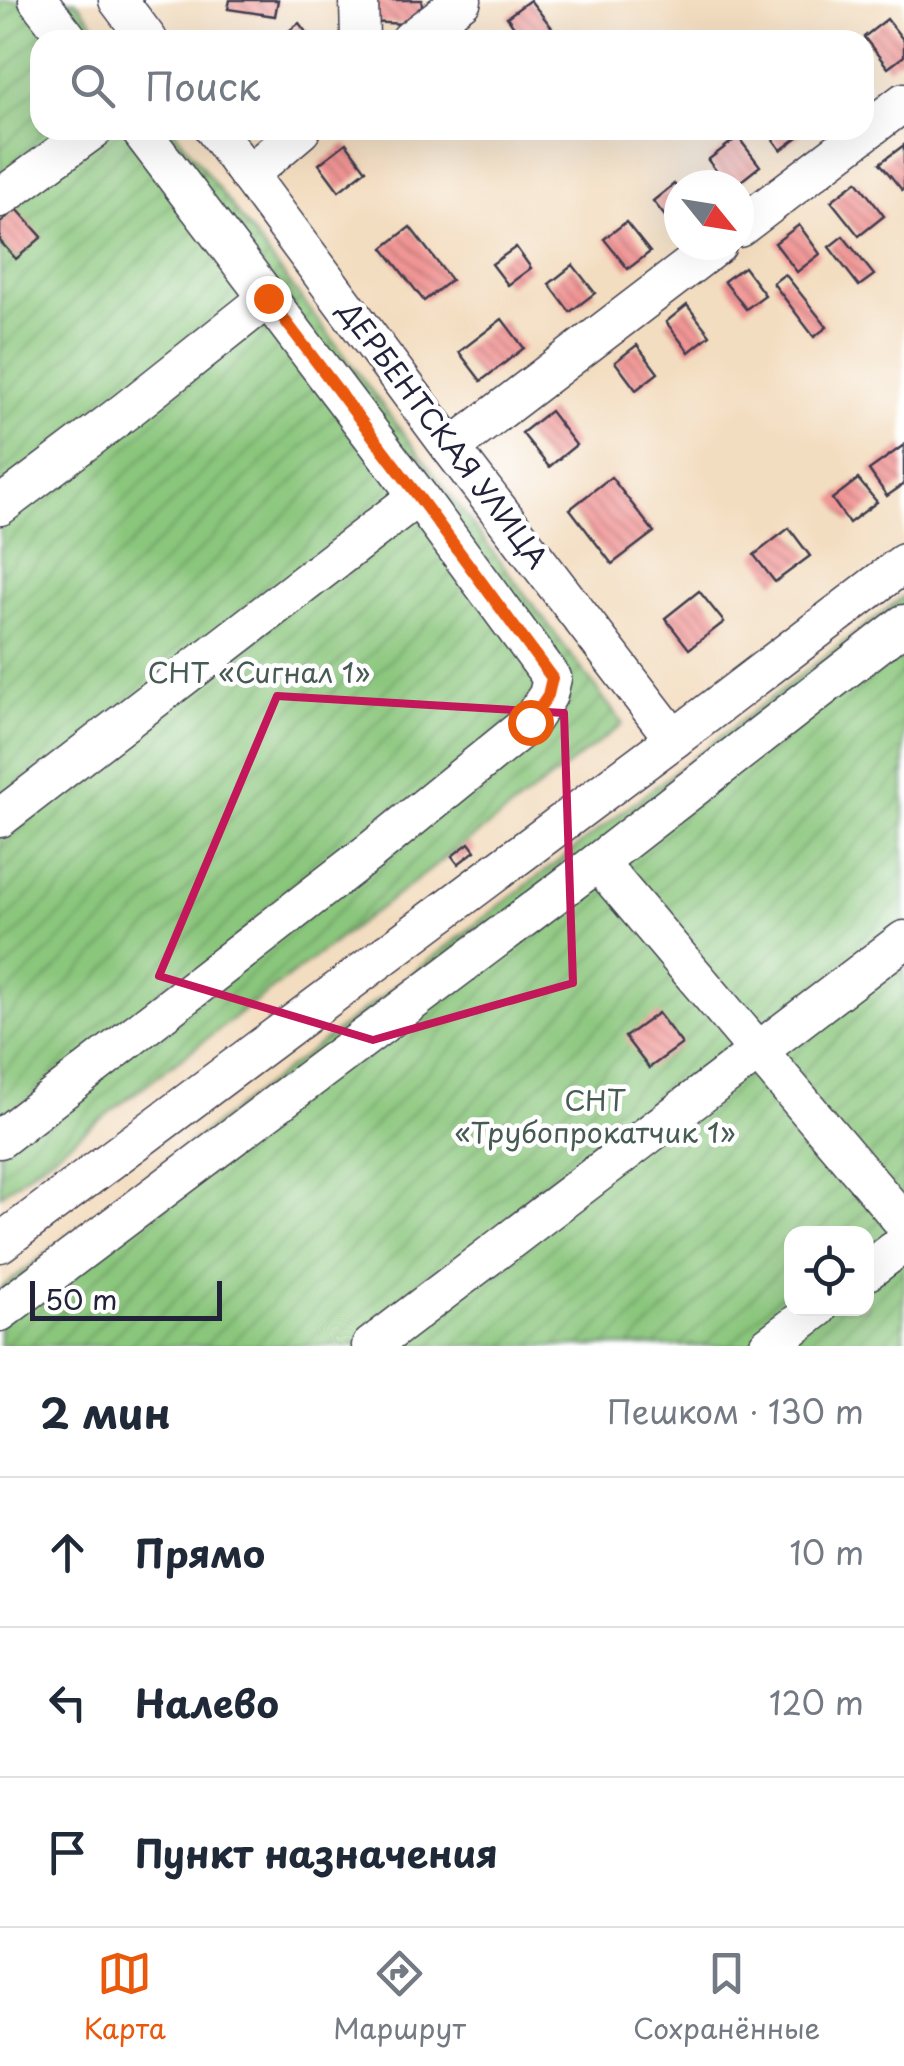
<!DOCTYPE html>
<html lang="ru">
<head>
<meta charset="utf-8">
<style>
  body { margin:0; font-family:"Playpen Sans",sans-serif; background:#f6f6f7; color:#1f2937 }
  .controls { position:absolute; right:30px; bottom:30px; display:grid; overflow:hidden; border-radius:20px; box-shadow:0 10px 40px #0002 }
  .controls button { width:90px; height:90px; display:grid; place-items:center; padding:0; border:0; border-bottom:2px solid #e0e1e3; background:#fff; color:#1f2937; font:50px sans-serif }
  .compass { position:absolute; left:664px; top:170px; width:90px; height:90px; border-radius:50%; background:#fff; box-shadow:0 10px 40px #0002; rotate:120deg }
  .scale { position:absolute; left:30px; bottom:25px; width:192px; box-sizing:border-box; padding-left:10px; border:5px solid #22223b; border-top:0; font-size:28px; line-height:35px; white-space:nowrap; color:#22223b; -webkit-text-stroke:8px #fff; paint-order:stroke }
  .stop { position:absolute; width:30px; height:30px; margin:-22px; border:8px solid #ea580c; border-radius:50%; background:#fff }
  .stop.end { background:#ea580c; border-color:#fff; box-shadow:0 2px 10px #0008 }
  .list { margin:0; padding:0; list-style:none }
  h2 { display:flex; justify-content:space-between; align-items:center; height:130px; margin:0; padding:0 40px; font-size:42px }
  h2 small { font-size:32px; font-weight:400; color:#747a83 }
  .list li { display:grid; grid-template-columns:65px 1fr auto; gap:30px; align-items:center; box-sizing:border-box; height:150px; padding:0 40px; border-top:2px solid #e0e1e3 }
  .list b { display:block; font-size:38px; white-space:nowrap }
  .list em { font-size:32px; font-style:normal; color:#747a83 }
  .icon { flex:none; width:55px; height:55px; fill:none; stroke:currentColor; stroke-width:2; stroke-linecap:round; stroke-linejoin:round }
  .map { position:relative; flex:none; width:904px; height:1346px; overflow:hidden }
  .search { position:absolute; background:#fff; box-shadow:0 10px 40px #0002; left:30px; right:30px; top:30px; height:110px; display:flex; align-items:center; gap:25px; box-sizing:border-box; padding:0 35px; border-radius:30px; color:#747a83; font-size:38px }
  .sheet { height:580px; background:#fff }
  nav { display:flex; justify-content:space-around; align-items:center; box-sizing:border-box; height:140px; border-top:2px solid #e0e1e3; background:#fff; font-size:28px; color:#747a83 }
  nav a { display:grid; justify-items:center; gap:5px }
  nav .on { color:#ea580c }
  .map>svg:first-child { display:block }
  .garden { fill:url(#garden-furrows); stroke:#56745c; stroke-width:2.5; fill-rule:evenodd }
  .building { fill:url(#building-back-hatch) }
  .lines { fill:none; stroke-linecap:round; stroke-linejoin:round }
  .minor-casing { stroke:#413e4f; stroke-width:41 }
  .minor { stroke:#fff; stroke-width:38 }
  .route { stroke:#ea580c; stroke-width:12 }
  .marked { fill:none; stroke:#c2185b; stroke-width:8; stroke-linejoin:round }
  .labels { text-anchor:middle; stroke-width:9; stroke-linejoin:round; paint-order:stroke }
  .street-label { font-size:28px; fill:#22223b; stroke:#fff }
  .park-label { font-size:28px; fill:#465b52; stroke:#fff }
</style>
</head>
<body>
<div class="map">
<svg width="904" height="1346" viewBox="0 0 904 1346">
  <defs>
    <pattern id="garden-furrows" width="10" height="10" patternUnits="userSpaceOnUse" patternTransform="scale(2.5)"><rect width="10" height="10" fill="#8ac67c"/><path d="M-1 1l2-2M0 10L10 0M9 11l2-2" fill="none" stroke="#70a067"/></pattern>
    <pattern id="building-back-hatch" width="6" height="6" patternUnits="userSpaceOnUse" patternTransform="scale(2.5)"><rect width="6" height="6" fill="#f19695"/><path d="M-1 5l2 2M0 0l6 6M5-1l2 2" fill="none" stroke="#c37a7b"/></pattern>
  </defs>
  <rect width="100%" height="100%" fill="#fff"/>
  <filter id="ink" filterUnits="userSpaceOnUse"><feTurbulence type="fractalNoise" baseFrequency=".01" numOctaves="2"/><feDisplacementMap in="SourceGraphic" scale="20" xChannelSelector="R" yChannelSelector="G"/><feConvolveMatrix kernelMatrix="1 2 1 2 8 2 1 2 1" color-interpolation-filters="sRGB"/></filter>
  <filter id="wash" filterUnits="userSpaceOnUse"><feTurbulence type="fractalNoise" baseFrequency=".0048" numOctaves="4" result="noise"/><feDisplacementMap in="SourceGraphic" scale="40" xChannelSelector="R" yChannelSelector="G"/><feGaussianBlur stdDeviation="2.25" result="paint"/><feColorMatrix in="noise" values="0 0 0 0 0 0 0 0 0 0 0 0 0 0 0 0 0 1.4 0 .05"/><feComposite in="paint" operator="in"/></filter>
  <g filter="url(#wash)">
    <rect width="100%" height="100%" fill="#f3ddc0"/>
    <!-- garden -->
    <g class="garden">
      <path d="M0,0H76L106,40H40V130H174L623,724L0,1195Z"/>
      <path d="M904,596V1346H0V1289ZM792,1234H866V1308H792Z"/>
    </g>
    <g id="blocks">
      <!-- building -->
      <g class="building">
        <path d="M230,0H278L275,16L228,9Z"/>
        <path d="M371,0H422L421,25L370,22Z"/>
        <path d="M530,0L553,29L538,40H524L507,17Z"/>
        <path d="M887,19L904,41V56L888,68L864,37Z"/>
        <path d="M299,23L312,40H283L281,37Z"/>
        <path d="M766,130H807L781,150Z"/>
        <path d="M738,137L760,166L736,185H727L708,160Z"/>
        <path d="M346,143L366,170L339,191L319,164Z"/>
        <path d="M904,145V189L902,190L880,163Z"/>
        <path d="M857,181L884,216L859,236L831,201Z"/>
        <path d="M674,184L679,190V228L676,230L653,201Z"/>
        <path d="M16,208L42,237L16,259L0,241V223Z"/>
        <path d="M626,222L650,252L628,269L604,239Z"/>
        <path d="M799,225L820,254L797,272L775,243Z"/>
        <path d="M410,227L451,280L424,301L383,248Z"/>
        <path d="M843,236L874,275L859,286L829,247Z"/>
        <path d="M516,247L531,268L508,285L492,264Z"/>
        <path d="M573,265L595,293L570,312L549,284Z"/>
        <path d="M744,267L765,295L746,309L724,281Z"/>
        <path d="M785,274L827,327L814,337L773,283Z"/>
        <path d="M687,305L710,335L689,352L666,322Z"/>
        <path d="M502,319L524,348L481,381L459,352Z"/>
        <path d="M637,345L658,373L636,390L615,362Z"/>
        <path d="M550,411L576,445L549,467L522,433Z"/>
        <path d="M904,445V484L887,496L869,470Z"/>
        <path d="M611,477L654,532L612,564L570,509Z"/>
        <path d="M858,479L877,502L849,523L832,499Z"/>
        <path d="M789,528L810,556L775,582L754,555Z"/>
        <path d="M699,591L724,622L689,649L665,618Z"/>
        <path d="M469,843L475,851L458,864L452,856Z"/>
        <path d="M658,1013L682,1044L649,1068L625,1037Z"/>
      </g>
    </g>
  </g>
  <g filter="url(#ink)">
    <use href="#blocks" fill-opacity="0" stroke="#413e4f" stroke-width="2.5"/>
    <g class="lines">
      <!-- minor casing -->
      <g class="minor-casing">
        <g id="minor">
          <path d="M38,0L69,40"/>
          <path d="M118,0L148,40"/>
          <path d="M359,0L360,40"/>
          <path d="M410,40L462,0"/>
          <path d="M215,130L451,448L674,739"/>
          <path d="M248,175L301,130"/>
          <path d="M0,198L93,130"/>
          <path d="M739,228L904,102"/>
          <path d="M451,448L717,245"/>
          <path d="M0,506L127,410L268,298"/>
          <path d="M0,818L418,496"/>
          <path d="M598,862L904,1223"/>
          <path d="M0,1139L371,851L530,722L548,695L552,678L418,496L140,130"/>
          <path d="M0,1243L674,739L904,563"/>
          <path d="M866,1272L904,1243"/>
          <path d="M0,1312L598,862L904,624"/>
          <path d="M371,1346L904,940"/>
          <path d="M768,1346L818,1308"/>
        </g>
      </g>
      <!-- minor -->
      <use href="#minor" class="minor"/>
    </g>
  </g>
  <g class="lines" filter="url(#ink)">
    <!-- route -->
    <path class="route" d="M268,298L418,496L552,678L548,695L530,722"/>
  </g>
  <!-- marked area -->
  <path class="marked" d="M277,696L564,713L573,983L373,1040L159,976Z"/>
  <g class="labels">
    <!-- street labels -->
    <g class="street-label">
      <text transform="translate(443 435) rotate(53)" y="10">ДЕРБЕНТСКАЯ УЛИЦА</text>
    </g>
    <!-- park labels -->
    <g class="park-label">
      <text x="259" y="683">СНТ «Сигнал 1»</text>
      <text x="595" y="1111">СНТ<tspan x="595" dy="32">«Трубопрокатчик 1»</tspan></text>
    </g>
  </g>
</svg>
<div class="controls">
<button><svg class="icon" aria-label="locate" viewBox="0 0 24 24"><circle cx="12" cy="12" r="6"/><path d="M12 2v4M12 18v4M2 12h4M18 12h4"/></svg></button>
</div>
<svg class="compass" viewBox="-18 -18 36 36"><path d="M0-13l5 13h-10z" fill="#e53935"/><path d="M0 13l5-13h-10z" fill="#747a83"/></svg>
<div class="scale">50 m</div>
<div class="stop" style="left:530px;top:722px"></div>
<div class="stop end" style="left:268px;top:298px"></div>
<div class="search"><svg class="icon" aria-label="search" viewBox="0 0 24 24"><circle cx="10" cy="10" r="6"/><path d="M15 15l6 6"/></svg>Поиск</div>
</div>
<section class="sheet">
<h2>2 мин<small>Пешком · 130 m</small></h2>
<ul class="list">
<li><svg class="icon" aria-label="ahead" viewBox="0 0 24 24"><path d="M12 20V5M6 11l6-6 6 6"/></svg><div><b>Прямо</b></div><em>10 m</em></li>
<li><svg class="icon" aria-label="left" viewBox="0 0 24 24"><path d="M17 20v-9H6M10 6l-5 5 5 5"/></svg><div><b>Налево</b></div><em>120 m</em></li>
<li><svg class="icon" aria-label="arrive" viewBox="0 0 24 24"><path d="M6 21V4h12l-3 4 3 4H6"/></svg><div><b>Пункт назначения</b></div></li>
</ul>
</section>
<nav>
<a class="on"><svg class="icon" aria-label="map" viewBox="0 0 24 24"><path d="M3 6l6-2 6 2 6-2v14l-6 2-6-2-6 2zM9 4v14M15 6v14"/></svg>Карта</a>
<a><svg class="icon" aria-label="directions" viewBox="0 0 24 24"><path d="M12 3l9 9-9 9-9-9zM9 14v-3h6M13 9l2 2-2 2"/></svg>Маршрут</a>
<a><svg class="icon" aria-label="saved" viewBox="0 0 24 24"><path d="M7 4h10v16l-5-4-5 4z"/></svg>Сохранённые</a>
</nav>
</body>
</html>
